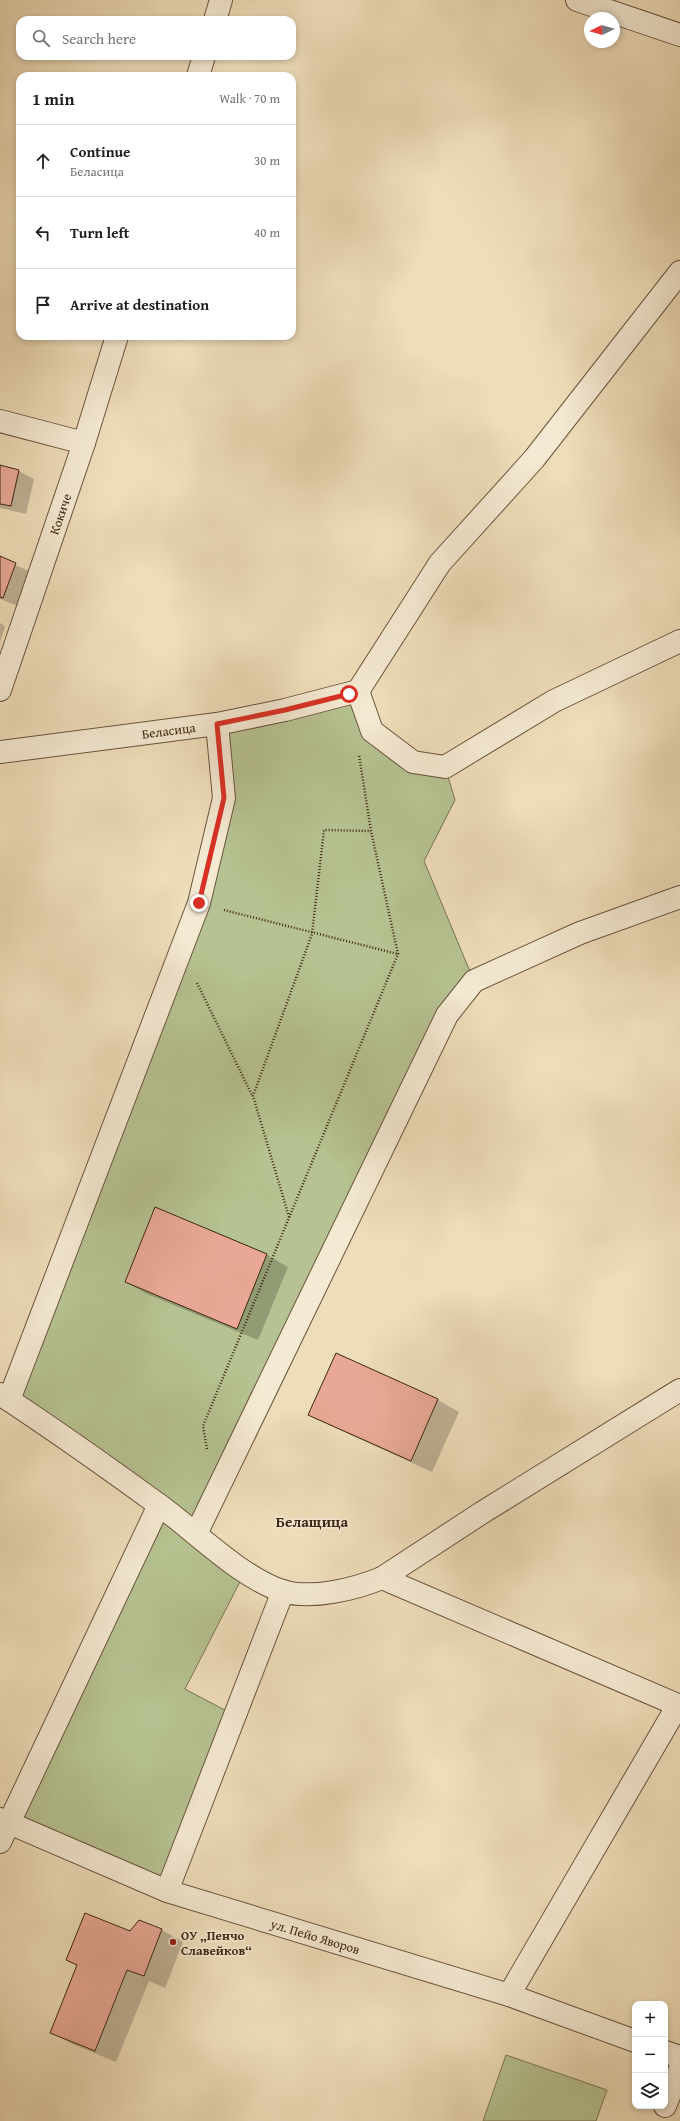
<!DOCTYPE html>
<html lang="en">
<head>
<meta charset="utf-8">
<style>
  body { margin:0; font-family:"Gentium Book Plus",serif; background:#f2f2f2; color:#202124 }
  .controls { position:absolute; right:12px; bottom:12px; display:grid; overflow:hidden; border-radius:8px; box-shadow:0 2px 6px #0003 }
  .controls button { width:36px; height:36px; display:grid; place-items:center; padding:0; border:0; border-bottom:1px solid #e0e0e0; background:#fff; color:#202124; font:20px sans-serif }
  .compass { position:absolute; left:584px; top:12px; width:36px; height:36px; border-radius:50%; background:#fff; box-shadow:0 2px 6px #0003; rotate:265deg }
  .stop { position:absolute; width:12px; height:12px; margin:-9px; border:3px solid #d93025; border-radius:50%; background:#fff }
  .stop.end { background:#d93025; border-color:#fff; box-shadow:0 1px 4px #0008 }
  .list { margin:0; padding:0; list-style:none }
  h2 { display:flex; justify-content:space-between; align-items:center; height:52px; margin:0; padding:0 16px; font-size:17px }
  h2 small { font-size:13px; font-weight:400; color:#757577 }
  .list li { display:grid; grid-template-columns:26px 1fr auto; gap:12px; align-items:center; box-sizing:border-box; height:72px; padding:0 16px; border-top:1px solid #e0e0e0 }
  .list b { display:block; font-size:15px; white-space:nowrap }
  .list p { margin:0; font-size:13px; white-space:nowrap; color:#757577 }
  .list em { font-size:13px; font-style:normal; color:#757577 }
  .icon { flex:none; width:22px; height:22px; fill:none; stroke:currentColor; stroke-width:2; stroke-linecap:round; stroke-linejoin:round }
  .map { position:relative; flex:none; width:680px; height:2121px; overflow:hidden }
  .search { position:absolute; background:#fff; box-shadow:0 2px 6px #0003; left:16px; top:16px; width:280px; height:44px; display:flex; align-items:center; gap:10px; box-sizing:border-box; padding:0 14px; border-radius:12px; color:#757577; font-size:15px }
  .panel { position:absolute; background:#fff; box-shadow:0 2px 6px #0003; left:16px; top:72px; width:280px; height:268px; border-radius:12px }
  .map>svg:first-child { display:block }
  .green { fill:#b6c291; stroke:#7a7451 }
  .shadow { fill:#0003 }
  .building { fill:#e8a895; stroke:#3d2711 }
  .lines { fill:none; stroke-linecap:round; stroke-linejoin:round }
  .minor-casing { stroke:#69543b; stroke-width:24 }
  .path { stroke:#3d2711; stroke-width:2.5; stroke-dasharray:1 2; stroke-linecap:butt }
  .minor { stroke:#f4e9d2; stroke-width:22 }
  .route { stroke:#d93025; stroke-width:5 }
  .poi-dot { fill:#8f2418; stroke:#f4e9d2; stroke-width:1.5 }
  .labels { text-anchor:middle; stroke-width:3; stroke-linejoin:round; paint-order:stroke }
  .street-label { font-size:13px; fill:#3d2711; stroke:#f4e9d2 }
  .poi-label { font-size:13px; font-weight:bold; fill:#3d2711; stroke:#f4e9d2; text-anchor:start }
  .quarter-label { font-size:15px; font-weight:bold; fill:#3d2711; stroke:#f4e9d2 }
</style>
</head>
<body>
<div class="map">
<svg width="680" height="2121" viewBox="0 0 680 2121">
  <rect width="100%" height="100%" fill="#eeddb9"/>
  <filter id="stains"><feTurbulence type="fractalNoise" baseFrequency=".005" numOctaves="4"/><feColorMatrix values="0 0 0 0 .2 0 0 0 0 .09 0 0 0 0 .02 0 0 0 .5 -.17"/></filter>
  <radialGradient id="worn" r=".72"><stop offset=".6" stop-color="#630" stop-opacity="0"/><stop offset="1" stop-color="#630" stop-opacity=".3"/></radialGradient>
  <!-- green -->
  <g class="green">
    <path d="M358,691L372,731L445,767L455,800L424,861L474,981L196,1534L245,1572L185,1689L234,1715L167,1891L8,1824L159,1505L9,1400L181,951L224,798L217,724Z"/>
    <path d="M506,2055L607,2090L596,2121H483Z"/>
  </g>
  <!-- shadow -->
  <g class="shadow">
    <path d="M0,466L19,471L34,479L26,514L0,508Z"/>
    <path d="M0,558L31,572L18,606L0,599Z"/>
    <path d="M0,623L5,626L0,643Z"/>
    <path d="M156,1208L267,1255L288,1267L258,1340L147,1294L126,1282Z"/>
    <path d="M336,1354L438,1400L459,1412L432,1472L331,1426L310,1414Z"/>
    <path d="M140,1922L162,1930L183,1942L165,1988L149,1981L116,2062L72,2044L51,2032L78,1966L67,1960L130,1933Z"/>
  </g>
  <!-- building -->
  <g class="building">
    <path d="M0,465L19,470L11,506L0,504Z"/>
    <path d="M0,556L16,563L3,598L0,597Z"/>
    <path d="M155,1207L267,1254L237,1329L125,1282Z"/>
    <path d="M336,1353L438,1399L411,1461L308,1415Z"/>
    <path d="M85,1913L130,1931L139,1920L162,1929L144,1976L127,1970L95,2051L50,2033L77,1965L66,1960Z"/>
  </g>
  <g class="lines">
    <!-- minor casing -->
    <g class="minor-casing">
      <g id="minor">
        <path d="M577,0L680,35"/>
        <path d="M215,20L221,0"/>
        <path d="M198,76L204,56"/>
        <path d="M0,421L84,443"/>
        <path id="s1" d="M0,690L84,443L117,336"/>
        <path d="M358,691L440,563L534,459L680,272"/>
        <path d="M358,691L372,731L413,762L445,767L554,701L680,641"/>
        <path id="s2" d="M0,752L217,724L285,710L358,691"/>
        <path d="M0,1394C53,1429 107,1467 159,1505C195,1531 240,1577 282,1591C312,1600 355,1589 382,1578L483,1512L680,1390"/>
        <path d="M9,1400L199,903L224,798L217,724"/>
        <path d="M196,1534L447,1015L474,981L580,933L680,897"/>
        <path d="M382,1578L680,1706"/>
        <path id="s3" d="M0,1819L167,1891L509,1995L635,2041"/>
        <path d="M0,1842L159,1505"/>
        <path d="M167,1891L283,1591"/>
        <path d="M509,1995L678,1705"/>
        <path d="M665,2052L680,2057"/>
        <path d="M665,2106L680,2069"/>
      </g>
    </g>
    <!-- path -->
    <g class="path">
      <path d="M224,910L398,954"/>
      <path d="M197,983L252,1095"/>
      <path d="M289,1217L253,1096L312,934L324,830L371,831"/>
      <path d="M207,1449L203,1426L398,954L371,831L359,755"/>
    </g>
    <!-- minor -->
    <use href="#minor" class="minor"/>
  </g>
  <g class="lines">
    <!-- route -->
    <path class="route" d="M199,903L224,798L217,724L285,710L349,694"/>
  </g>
  <!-- markers -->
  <circle class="poi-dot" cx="173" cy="1942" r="4"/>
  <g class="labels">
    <!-- street labels -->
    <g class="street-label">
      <text dy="5" stroke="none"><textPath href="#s1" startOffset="186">Кокиче</textPath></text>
      <text dy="5" stroke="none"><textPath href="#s2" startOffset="170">Беласица</textPath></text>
      <text dy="5" stroke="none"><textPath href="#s3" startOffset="337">ул. Пейо Яворов</textPath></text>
    </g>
    <!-- poi labels -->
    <g class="poi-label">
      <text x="181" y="1940">ОУ „Пенчо<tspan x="181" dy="15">Славейков“</tspan></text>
    </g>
    <!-- quarter labels -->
    <g class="quarter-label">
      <text x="312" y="1527">Белащица</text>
    </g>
  </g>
  <rect width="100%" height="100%" filter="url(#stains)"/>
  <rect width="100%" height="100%" fill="url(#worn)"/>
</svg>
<div class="controls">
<button>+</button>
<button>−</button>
<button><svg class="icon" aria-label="layers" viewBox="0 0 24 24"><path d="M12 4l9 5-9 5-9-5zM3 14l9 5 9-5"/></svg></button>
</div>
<svg class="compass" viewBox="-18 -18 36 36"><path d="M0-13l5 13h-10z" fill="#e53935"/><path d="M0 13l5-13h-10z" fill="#757577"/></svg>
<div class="stop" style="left:349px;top:694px"></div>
<div class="stop end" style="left:199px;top:903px"></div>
<div class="search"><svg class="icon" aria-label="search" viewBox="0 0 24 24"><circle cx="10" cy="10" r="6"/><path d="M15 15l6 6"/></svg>Search here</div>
<section class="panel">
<h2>1 min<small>Walk · 70 m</small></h2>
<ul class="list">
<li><svg class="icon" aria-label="ahead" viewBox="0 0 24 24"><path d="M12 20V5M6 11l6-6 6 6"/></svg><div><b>Continue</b><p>Беласица</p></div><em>30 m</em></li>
<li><svg class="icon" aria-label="left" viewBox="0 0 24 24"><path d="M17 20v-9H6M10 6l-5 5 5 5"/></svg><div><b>Turn left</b></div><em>40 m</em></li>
<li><svg class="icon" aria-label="arrive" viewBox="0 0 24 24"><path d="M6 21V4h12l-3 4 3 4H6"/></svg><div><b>Arrive at destination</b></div></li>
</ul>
</section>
</div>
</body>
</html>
